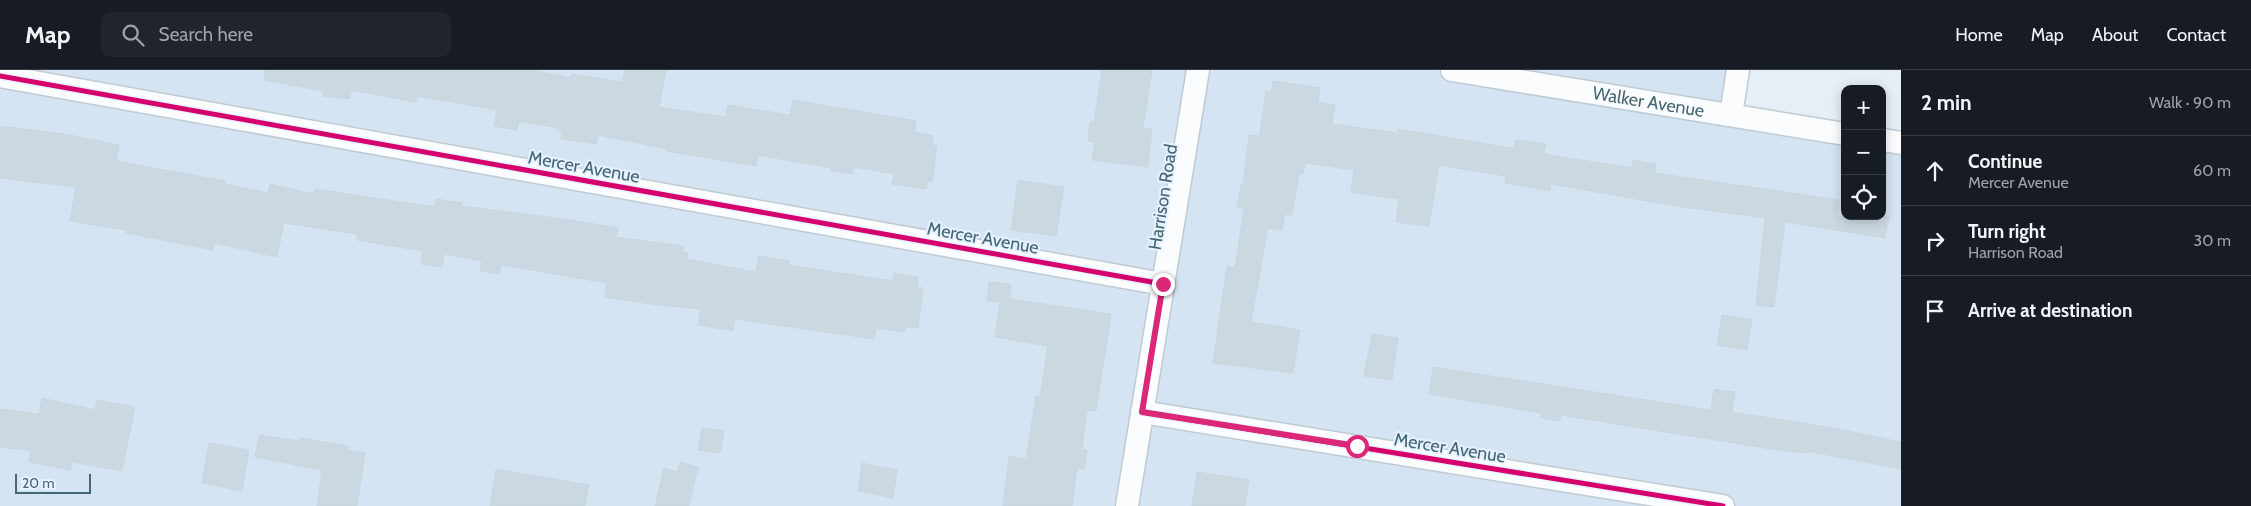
<!DOCTYPE html>
<html lang="en">
<head>
<meta charset="utf-8">
<style>
  body { margin:0; font-family:Cabin,sans-serif; background:#20242c; color:#f1f3f6 }
  .controls { position:absolute; right:15px; top:15px; display:grid; overflow:hidden; border-radius:10px; box-shadow:0 2px 12px #0003 }
  .controls button { width:45px; height:45px; display:grid; place-items:center; padding:0; border:0; border-bottom:1px solid #363941; background:#171b24; color:#f1f3f6; font:25px sans-serif }
  .scale { position:absolute; left:15px; bottom:12px; width:76px; box-sizing:border-box; padding-left:5px; border:2px solid #466774; border-top:0; font-size:14px; line-height:18px; white-space:nowrap; color:#466774; -webkit-text-stroke:4px #e6f2ff; paint-order:stroke }
  .stop { position:absolute; width:15px; height:15px; margin:-11px; border:4px solid #db2777; border-radius:50%; background:#fff }
  .stop.end { background:#db2777; border-color:#fff; box-shadow:0 1px 5px #0008 }
  .list { margin:0; padding:0; list-style:none }
  h2 { display:flex; justify-content:space-between; align-items:center; height:65px; margin:0; padding:0 20px; font-size:21px }
  h2 small { font-size:16px; font-weight:400; color:#9ea1a6 }
  .list li { display:grid; grid-template-columns:32px 1fr auto; gap:15px; align-items:center; box-sizing:border-box; height:70px; padding:0 20px; border-top:1px solid #363941 }
  .list b { display:block; font-size:19px; white-space:nowrap }
  .list p { margin:0; font-size:16px; white-space:nowrap; color:#9ea1a6 }
  .list em { font-size:16px; font-style:normal; color:#9ea1a6 }
  .icon { flex:none; width:28px; height:28px; fill:none; stroke:currentColor; stroke-width:2; stroke-linecap:round; stroke-linejoin:round }
  .map { position:relative; flex:none; width:1901px; height:436px; overflow:hidden }
  header { display:flex; align-items:center; gap:30px; box-sizing:border-box; height:70px; padding:0 25px; background:#171b24; border-bottom:1px solid #363941 }
  header strong { font-size:24px }
  nav { display:flex; gap:28px; margin-inline-start:auto; font-size:18px }
  .search { width:350px; height:45px; background:#20242c; display:flex; align-items:center; gap:12px; box-sizing:border-box; padding:0 18px; border-radius:10px; color:#9ea1a6; font-size:19px }
  main { display:flex }
  aside { flex:1; background:#171b24 }
  .map>svg:first-child { display:block }
  .residential { fill:#d5e4f2 }
  .building { fill:#cad8e1; stroke:#c8d7df }
  .lines { fill:none; stroke-linecap:round; stroke-linejoin:round }
  .minor-casing { stroke:#becbd2; stroke-width:25 }
  .minor { stroke:#fbfcfe; stroke-width:22 }
  .cycleway-casing { stroke:#e6f2ff; stroke-width:8 }
  .cycleway { stroke:#d6006c; stroke-width:5 }
  .route { stroke:#db2777; stroke-width:6 }
  .labels { text-anchor:middle; stroke-width:4; stroke-linejoin:round; paint-order:stroke }
  .street-label { font-size:18px; fill:#466774; stroke:#e6f2ff }
</style>
</head>
<body>
<header>
<strong>Map</strong>
<div class="search"><svg class="icon" aria-label="search" viewBox="0 0 24 24"><circle cx="10" cy="10" r="6"/><path d="M15 15l6 6"/></svg>Search here</div>
<nav><a>Home</a><a>Map</a><a>About</a><a>Contact</a></nav>
</header>
<main>
<div class="map">
<svg width="1901" height="436" viewBox="0 0 1901 436">
  <rect width="100%" height="100%" fill="#e6eef6"/>
  <!-- residential -->
  <path class="residential" d="M0,0H1748L1743,37L1845,54V146H1882V61L1901,64V436H0Z"/>
  <!-- building -->
  <g class="building">
    <path d="M265,0H532L571,8L572,4L622,12L625,0H666L659,37L726,47L728,35L790,45L793,30L916,51L914,62L933,66L932,75L937,76L932,112L928,111L926,119L892,114L894,104L854,97L852,104L831,101V98L758,85L756,96L667,81L668,79L598,65L596,74L561,69L562,61L557,60L558,58L519,51L517,60L494,56L497,40L417,26L416,32L351,20L350,29L323,26V21L264,10Z"/>
    <path d="M1102,0H1152L1143,58L1152,59L1148,97L1092,90L1095,72L1088,71L1090,52H1094Z"/>
    <path d="M1273,11L1320,18L1318,32L1335,35L1332,54L1397,63L1398,59L1510,78H1514L1516,70L1546,74L1544,83L1556,86L1632,98L1633,90L1656,94L1655,103L1839,130L1837,146H1889L1885,168L1785,152L1774,237L1756,235L1765,148L1676,136L1551,114L1550,121L1505,113L1506,106L1439,95L1429,156L1396,152L1399,129L1351,122L1354,100L1305,93L1303,104L1299,103L1292,145L1285,144L1282,160L1268,158L1251,252L1300,260L1293,303L1213,293L1227,196L1235,198L1244,138H1237L1241,114L1243,115L1249,65L1258,66L1260,63L1266,21L1271,22Z"/>
    <path d="M0,56L65,64L119,75L116,91L225,111V114L268,123L270,114L314,124L315,119L435,137L436,129L462,133V136L571,150L618,158L616,167L683,176V182L688,183L687,189L756,202L759,186L789,191L788,195L893,211L894,203L918,207L917,217L923,218L918,258L905,257L904,262L876,258L874,269L735,249L733,261L698,255L701,239L658,235L605,227L607,213L501,195L499,204L480,201L482,191L444,184L442,197L421,194L423,181L357,170V164L284,153L277,187L214,173L213,180L126,163V160L70,151L76,117L0,108Z"/>
    <path d="M1018,110L1064,117L1056,166L1011,160Z"/>
    <path d="M989,212L1011,214L1010,229L1111,244L1096,341L1087,340L1082,379L1087,380L1084,399L1077,398L1072,436H1003L1009,386L1026,389L1036,326L1040,327L1048,276L995,267L1000,232L987,231Z"/>
    <path d="M1722,245L1752,250L1747,280L1717,275Z"/>
    <path d="M1372,264L1398,268L1392,310L1364,306Z"/>
    <path d="M1433,297L1711,340L1714,319L1735,322L1732,342L1828,357L1901,372V399L1807,381L1806,383L1771,379L1561,345L1560,351L1541,348V343L1429,324Z"/>
    <path d="M42,328L95,340L97,330L135,337L122,401L72,392L70,400L29,392L31,381L0,377V339L39,344Z"/>
    <path d="M702,358L724,361L720,383L698,380Z"/>
    <path d="M259,365L300,371V368L349,376L348,380L365,383L357,436H317L322,400L255,387Z"/>
    <path d="M209,373L249,380L242,421L202,413Z"/>
    <path d="M680,392L698,397L689,436H655L664,398L677,402Z"/>
    <path d="M862,393L897,400L893,428L858,421Z"/>
    <path d="M496,399L589,415L585,436H490Z"/>
    <path d="M1197,402L1249,410L1245,436H1192Z"/>
  </g>
  <g class="lines">
    <!-- minor casing -->
    <g class="minor-casing">
      <g id="minor">
        <path id="s1" d="M1452,0L1845,64"/>
        <path d="M0,6L1163,214"/>
        <path d="M1731,45L1738,0"/>
        <path d="M1882,70L1901,73"/>
        <path d="M1142,342L1723,436"/>
        <path d="M1127,436L1198,0"/>
      </g>
    </g>
    <!-- minor -->
    <use href="#minor" class="minor"/>
    <!-- cycleway casing -->
    <g class="cycleway-casing">
      <g id="cycleway">
        <path d="M0,6L1163,214"/>
        <path d="M1142,342L1723,436"/>
      </g>
    </g>
    <!-- cycleway -->
    <use href="#cycleway" class="cycleway"/>
  </g>
  <g class="lines">
    <!-- route -->
    <path class="route" d="M1163,214L1142,342L1357,376"/>
  </g>
  <g class="labels">
    <!-- street labels -->
    <g class="street-label">
      <text dy="6" stroke="none"><textPath href="#s1" startOffset="199">Walker Avenue</textPath></text>
      <text transform="translate(584 97) rotate(10)" y="6">Mercer Avenue</text>
      <text transform="translate(1163 127) rotate(-81)" y="6">Harrison Road</text>
      <text transform="translate(983 168) rotate(10)" y="6">Mercer Avenue</text>
      <text transform="translate(1450 378) rotate(9)" y="6">Mercer Avenue</text>
    </g>
  </g>
</svg>
<div class="controls">
<button>+</button>
<button>−</button>
<button><svg class="icon" aria-label="locate" viewBox="0 0 24 24"><circle cx="12" cy="12" r="6"/><path d="M12 2v4M12 18v4M2 12h4M18 12h4"/></svg></button>
</div>
<div class="scale">20 m</div>
<div class="stop" style="left:1357px;top:376px"></div>
<div class="stop end" style="left:1163px;top:214px"></div>
</div>
<aside>
<h2>2 min<small>Walk · 90 m</small></h2>
<ul class="list">
<li><svg class="icon" aria-label="ahead" viewBox="0 0 24 24"><path d="M12 20V5M6 11l6-6 6 6"/></svg><div><b>Continue</b><p>Mercer Avenue</p></div><em>60 m</em></li>
<li><svg class="icon" aria-label="right" viewBox="0 0 24 24"><path d="M7 20v-9h11M14 6l5 5-5 5"/></svg><div><b>Turn right</b><p>Harrison Road</p></div><em>30 m</em></li>
<li><svg class="icon" aria-label="arrive" viewBox="0 0 24 24"><path d="M6 21V4h12l-3 4 3 4H6"/></svg><div><b>Arrive at destination</b></div></li>
</ul>
</aside>
</main>
</body>
</html>
